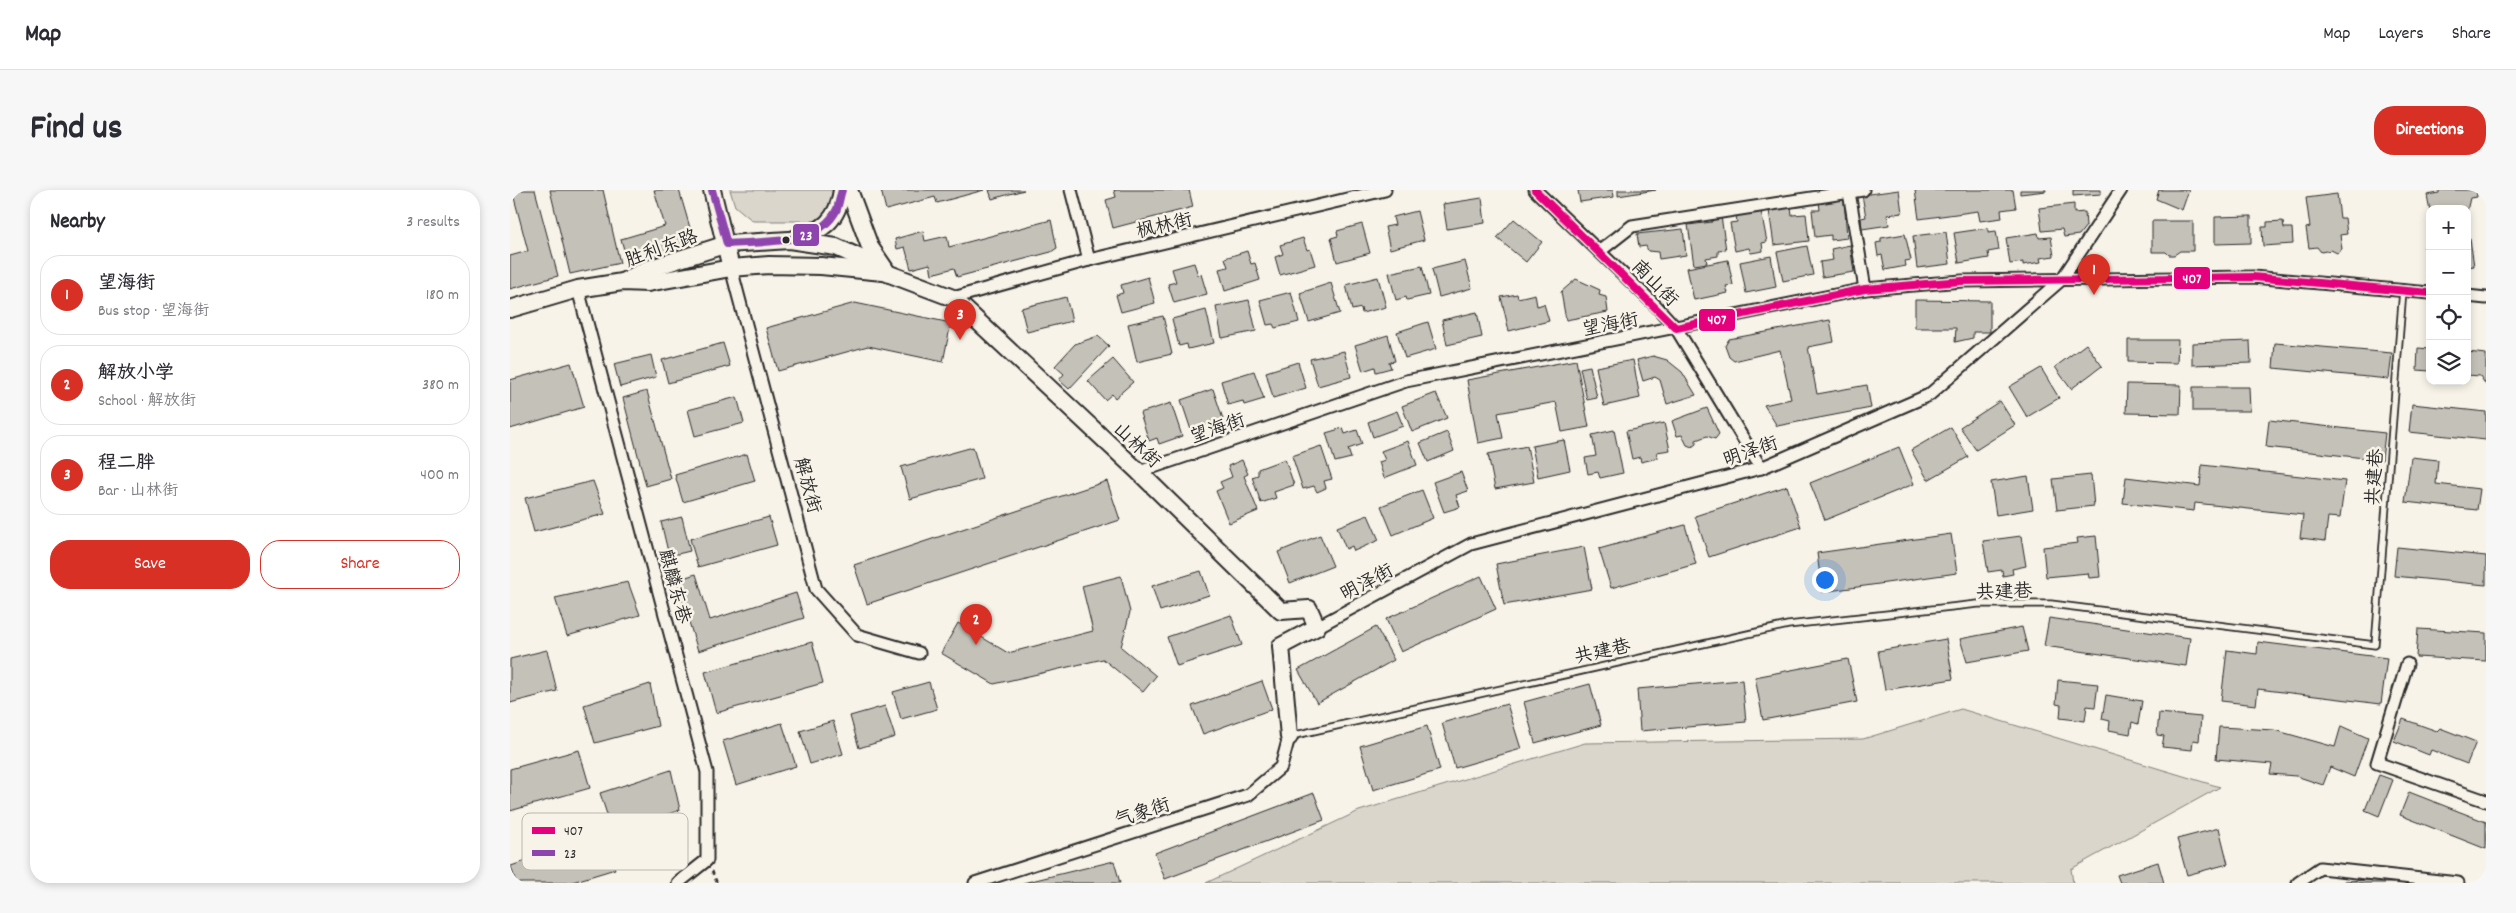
<!DOCTYPE html>
<html lang="en">
<head>
<meta charset="utf-8">
<style>
  body { margin:0; font-family:Dekko,"LXGW WenKai TC",sans-serif; background:#f7f7f7; color:#2b2b33 }
  .controls { position:absolute; right:15px; top:15px; display:grid; overflow:hidden; border-radius:10px; box-shadow:0 2px 8px #0003 }
  .controls button { width:45px; height:45px; display:grid; place-items:center; padding:0; border:0; border-bottom:1px solid #e1e1e2; background:#fff; color:#2b2b33; font:25px sans-serif }
  .you { position:absolute; left:1314px; top:389px; width:18px; height:18px; margin:-12px; border:4px solid #fff; border-radius:50%; background:#1a73e8; box-shadow:0 0 0 8px #1a73e833 }
  .badge { display:grid; place-items:center; width:32px; height:32px; border-radius:50%; background:#d93025; color:#fff; font-size:16px; font-weight:700 }
  .pin { position:absolute; translate:-50% -41px; filter:drop-shadow(0 1px 2px #0008) }
  .pin::after { content:''; position:absolute; top:26px; width:18px; height:15px; background:inherit; clip-path:polygon(0 0,100% 0,50% 100%) }
  .list { margin:0; padding:0; list-style:none }
  h2 { display:flex; justify-content:space-between; align-items:center; height:65px; margin:0; padding:0 20px; font-size:21px }
  h2 small { font-size:16px; font-weight:400; color:#7c7c81 }
  .list li { display:grid; grid-template-columns:32px 1fr auto; gap:15px; align-items:center; box-sizing:border-box; height:80px; margin:0 10px 10px; padding:0 10px; border:1px solid #e1e1e2; border-radius:20px }
  .list b { display:block; font-size:19px; white-space:nowrap }
  .list p { margin:0; font-size:16px; white-space:nowrap; color:#7c7c81 }
  .list em { font-size:16px; font-style:normal; color:#7c7c81 }
  .actions { display:flex; gap:10px; padding:15px 20px }
  .actions a { flex:1; padding:11px 0; border:1px solid #d93025; border-radius:20px; text-align:center; font-size:18px; color:#d93025 }
  .actions .main { background:#d93025; color:#fff }
  .icon { flex:none; width:28px; height:28px; fill:none; stroke:currentColor; stroke-width:2; stroke-linecap:round; stroke-linejoin:round }
  .map { position:relative; flex:none; width:1976px; height:693px; overflow:hidden; border-radius:20px }
  header { display:flex; align-items:center; gap:30px; box-sizing:border-box; height:70px; padding:0 25px; background:#fff; border-bottom:1px solid #e1e1e2 }
  header strong { font-size:24px }
  nav { display:flex; gap:28px; margin-inline-start:auto; font-size:18px }
  .intro { display:flex; align-items:center; justify-content:space-between; box-sizing:border-box; height:120px; padding:0 30px }
  h1 { margin:0; font-size:35px }
  .button { padding:12px 22px; border-radius:20px; background:#d93025; color:#fff; font-size:18px; font-weight:700 }
  main { display:flex; gap:30px; padding:0 30px }
  aside { flex:1; background:#fff; border-radius:20px; box-shadow:0 2px 8px #0003 }
  .map>svg:first-child { display:block }
  .green { fill:#dad6cc; stroke:#82807c }
  .building { fill:#c4c1b9; stroke:#2b2b2b }
  .lines { fill:none; stroke-linecap:round; stroke-linejoin:round }
  .lane-casing { stroke:#2b2b2b; stroke-width:9 }
  .street-casing { stroke:#2b2b2b; stroke-width:15 }
  .secondary-casing { stroke:#2b2b2b; stroke-width:20 }
  .path { stroke:#2b2b2b; stroke-width:2.5; stroke-dasharray:4 4; stroke-linecap:butt }
  .lane { stroke:#f7f3e8; stroke-width:5.5 }
  .street { stroke:#f7f3e8; stroke-width:11 }
  .secondary { stroke:#f7f3e8; stroke-width:16 }
  .bus-1-casing { stroke:#f7f3e8; stroke-width:11 }
  .bus-2-casing { stroke:#f7f3e8; stroke-width:11 }
  .bus-1 { stroke:#e5007d; stroke-width:8 }
  .bus-2 { stroke:#8e44ad; stroke-width:8 }
  .bus-dot { fill:#2b2b2b; stroke:#f7f3e8; stroke-width:2 }
  .labels { text-anchor:middle; stroke-width:5; stroke-linejoin:round; paint-order:stroke }
  .street-label { font-size:19px; fill:#2b2b2b; stroke:#f7f3e8 }
  .key { fill:#f7f3e8; stroke:#bab7af; stroke-width:1 }
  .key-label { font-size:14px; fill:#2b2b2b }
  .line-badge { stroke:#f7f3e8; stroke-width:2 }
  .badge-label { font-size:14px; text-anchor:middle; font-weight:bold; fill:#fff }
</style>
</head>
<body>
<header>
<strong>Map</strong>
<nav><a>Map</a><a>Layers</a><a>Share</a></nav>
</header>
<div class="intro"><h1>Find us</h1><a class="button">Directions</a></div>
<main>
<aside>
<h2>Nearby<small>3 results</small></h2>
<ul class="list">
<li><span class="badge">1</span><div><b>望海街</b><p>Bus stop · 望海街</p></div><em>180 m</em></li>
<li><span class="badge">2</span><div><b>解放小学</b><p>School · 解放街</p></div><em>380 m</em></li>
<li><span class="badge">3</span><div><b>程二胖</b><p>Bar · 山林街</p></div><em>400 m</em></li>
</ul>
<div class="actions"><a class="main">Save</a><a>Share</a></div>
</aside>
<div class="map">
<svg width="1976" height="693" viewBox="0 0 1976 693">
  <rect width="100%" height="100%" fill="#f7f3e8"/>
  <filter id="ink" filterUnits="userSpaceOnUse"><feTurbulence type="fractalNoise" baseFrequency=".02" numOctaves="2"/><feDisplacementMap in="SourceGraphic" scale="10" xChannelSelector="R" yChannelSelector="G"/><feConvolveMatrix kernelMatrix="1 2 1 2 8 2 1 2 1" color-interpolation-filters="sRGB"/></filter>
  <g filter="url(#ink)">
    <!-- green -->
    <g class="green">
      <path d="M220,0H325L326,5L315,26L306,31H243L225,16Z"/>
      <path d="M1451,519L1710,597L1561,679L1563,693H696L849,621L1075,553L1353,549Z"/>
    </g>
    <!-- building -->
    <g class="building">
      <path d="M2,0H25L48,86L0,99V66L18,61Z"/>
      <path d="M40,0H93L110,73L60,84Z"/>
      <path d="M144,0H169L185,55L118,74L111,49L155,36Z"/>
      <path d="M371,0H474L427,13L425,7L376,20Z"/>
      <path d="M479,0H514L482,9Z"/>
      <path d="M604,0H679L683,17L603,38L596,10L606,7Z"/>
      <path d="M1068,0H1103L1104,7L1070,12Z"/>
      <path d="M1108,0H1146L1108,6Z"/>
      <path d="M1389,0L1392,23L1377,25L1379,35L1352,39L1351,28L1356,27L1352,5Z"/>
      <path d="M1405,0H1503L1506,18L1491,20L1492,28L1470,31L1468,21L1409,29Z"/>
      <path d="M1510,0H1536V1L1510,4Z"/>
      <path d="M1563,0H1591V4L1563,6Z"/>
      <path d="M1649,0H1679L1672,20L1646,9Z"/>
      <path d="M1929,0H1966L1967,7L1960,8L1957,21V19H1920V21L1917,5L1929,3Z"/>
      <path d="M1827,4L1830,28H1835L1837,44L1830,45L1832,59L1827,63L1821,60L1811,62L1807,57L1799,58L1796,38L1800,37L1796,8Z"/>
      <path d="M972,8L975,33L937,39L933,14Z"/>
      <path d="M1334,8L1337,48L1321,50V45L1305,47L1302,20H1310L1309,11Z"/>
      <path d="M1564,14V23L1575,22L1576,36L1569,45L1554,47L1552,39L1532,41L1529,18Z"/>
      <path d="M1281,17L1282,25L1296,24L1299,51L1264,55L1259,20Z"/>
      <path d="M907,21L914,50L880,59L875,37L885,35L883,27Z"/>
      <path d="M1251,21L1257,52L1252,53L1253,61L1241,63L1239,58L1225,61L1220,33L1227,32L1226,26Z"/>
      <path d="M1211,26L1216,60L1208,61V66L1196,68L1197,73L1184,75L1178,35L1202,32L1201,27Z"/>
      <path d="M1741,26V53L1705,54V27Z"/>
      <path d="M1004,29L1032,52L1016,72L987,48Z"/>
      <path d="M541,30L547,58L541,62L447,87L444,78L422,84L420,74L401,79L395,57L387,59L385,49L413,41L415,51L437,46L439,57Z"/>
      <path d="M1642,31H1683V61H1670L1664,65H1659L1656,62H1642Z"/>
      <path d="M1773,31L1774,38H1782L1783,54L1753,56L1752,37H1757V32Z"/>
      <path d="M852,34L860,63L827,72L821,48L828,46L827,41Z"/>
      <path d="M1478,38V42L1486,41L1489,60L1478,62L1479,68L1449,73L1444,43Z"/>
      <path d="M1173,39L1176,65L1149,69L1148,62L1138,61L1136,56L1129,57L1127,44Z"/>
      <path d="M1436,42L1440,74L1407,78L1403,46Z"/>
      <path d="M1528,43L1529,48L1541,47L1544,66L1530,68L1531,72L1513,75V72L1500,74L1496,48Z"/>
      <path d="M1395,44L1401,70L1395,71L1396,76L1375,80L1372,65L1368,66L1366,53L1371,52V48Z"/>
      <path d="M793,48L797,60L800,59L805,75L770,85L765,67L773,64L770,55Z"/>
      <path d="M1957,49H1960L1964,76L1957,77Z"/>
      <path d="M1340,55L1344,82L1312,87L1310,72L1323,70L1321,59Z"/>
      <path d="M1920,55V84H1918L1914,56Z"/>
      <path d="M1297,56L1303,85L1273,91L1267,62Z"/>
      <path d="M737,61L741,74L745,73L750,90L715,101L709,79L718,77L715,68Z"/>
      <path d="M1261,66L1266,97L1236,103L1230,72Z"/>
      <path d="M1218,70L1223,95L1216,96L1218,103L1184,110L1177,78Z"/>
      <path d="M955,71L962,98L929,107L922,79Z"/>
      <path d="M684,73L688,85L691,84L697,104L664,113L658,94L666,92L662,79Z"/>
      <path d="M912,76L919,105L897,110L896,107L886,110L879,83Z"/>
      <path d="M638,87L645,113L611,122L606,105L613,103L611,95Z"/>
      <path d="M868,87L876,117L852,123L851,118L842,120L836,95Z"/>
      <path d="M1066,89L1090,100L1089,105L1096,107L1098,122L1056,130L1051,102Z"/>
      <path d="M821,93L830,123L799,132L790,103Z"/>
      <path d="M781,102L789,132L765,138L763,134L757,135L750,110Z"/>
      <path d="M1007,104L1008,108L1025,104L1027,116L1034,114L1039,131L999,141L991,107Z"/>
      <path d="M556,107L562,131L517,142L511,118Z"/>
      <path d="M739,110L746,141L712,148L706,117Z"/>
      <path d="M1405,110L1480,111V142H1463V148L1445,152L1446,138H1405Z"/>
      <path d="M345,113L441,133L433,172L358,156L268,181L256,138Z"/>
      <path d="M696,120L704,153L678,159L677,154L669,156L662,129Z"/>
      <path d="M967,122L972,147L937,155L932,130Z"/>
      <path d="M653,126L662,164L627,172L618,134Z"/>
      <path d="M1320,130L1324,152L1298,157L1307,204L1357,195L1361,218L1267,236L1254,215L1281,209L1270,160L1224,171L1219,167L1215,156L1219,149Z"/>
      <path d="M918,132L926,159L895,168L887,142Z"/>
      <path d="M878,145L885,171L879,172L881,178L866,182L865,177L853,181L845,155Z"/>
      <path d="M588,146L599,156L559,199L549,190L554,184L545,176L565,154Z"/>
      <path d="M1618,150H1668L1667,173L1618,172Z"/>
      <path d="M1740,151L1741,173L1682,175V153Z"/>
      <path d="M213,153L220,176L158,193L152,170Z"/>
      <path d="M1765,153L1882,163L1879,189L1763,178Z"/>
      <path d="M1576,154L1592,176L1561,199L1545,177Z"/>
      <path d="M1908,158L1920,159V181L1907,180Z"/>
      <path d="M834,161L841,187L808,196L800,169Z"/>
      <path d="M1957,162L1976,164V195L1970,186L1957,185Z"/>
      <path d="M141,165L146,187L110,197L104,174Z"/>
      <path d="M1143,166L1157,170L1172,182L1186,205L1157,214L1150,190L1145,187L1133,191L1127,170Z"/>
      <path d="M603,169L623,192L605,208L602,204L595,210L578,191Z"/>
      <path d="M1066,170L1079,237L1052,242L1046,212L988,223L993,248L968,253L957,190Z"/>
      <path d="M1123,170L1130,208L1094,216L1086,177Z"/>
      <path d="M788,172L796,198L763,208L756,182Z"/>
      <path d="M61,173L74,217L0,239V190Z"/>
      <path d="M1080,176L1087,208L1077,210L1070,178Z"/>
      <path d="M1531,178L1549,208L1517,227L1499,197Z"/>
      <path d="M744,181L754,209L734,215L733,211L718,215L711,191Z"/>
      <path d="M1617,194L1671,195L1670,224L1616,223Z"/>
      <path d="M1683,197H1739L1740,221H1683Z"/>
      <path d="M703,199L713,229L681,240L671,210Z"/>
      <path d="M137,201L161,289L136,296L113,208Z"/>
      <path d="M926,203L937,228L902,242L892,216Z"/>
      <path d="M227,207L234,233L185,246L178,220Z"/>
      <path d="M1490,211L1505,235L1466,260L1450,237Z"/>
      <path d="M661,213L672,246L649,254L647,248L639,251L630,223Z"/>
      <path d="M1902,214L1976,222V250L1899,242Z"/>
      <path d="M1197,218L1209,244L1205,249L1197,246L1186,250V254L1182,257L1177,255L1172,245L1167,246L1162,231Z"/>
      <path d="M887,221L893,236L863,247L858,232Z"/>
      <path d="M1759,230L1875,243L1872,270L1756,257Z"/>
      <path d="M1154,233L1160,260L1147,262L1148,268L1131,272L1130,267L1122,269L1116,241Z"/>
      <path d="M1441,237L1458,267L1418,290L1401,260Z"/>
      <path d="M833,238L835,244L847,240L852,254L838,259L841,268L825,272L816,243Z"/>
      <path d="M1104,240L1113,283L1090,288L1088,282L1078,284L1075,268L1086,266L1082,245Z"/>
      <path d="M937,242L944,261L918,272L910,253Z"/>
      <path d="M1054,250L1060,280L1028,287L1022,256Z"/>
      <path d="M898,251L907,275L874,288L869,272L875,270L871,261Z"/>
      <path d="M811,256L822,289L814,291L816,298L807,302L804,296L793,299L782,266Z"/>
      <path d="M1017,256L1024,292L985,299L978,264Z"/>
      <path d="M463,257L472,289L400,309L391,277Z"/>
      <path d="M1389,257L1404,294L1315,330L1300,293Z"/>
      <path d="M237,264L245,291L173,312L165,285Z"/>
      <path d="M1901,267L1928,270L1926,294L1970,299L1967,320L1895,312Z"/>
      <path d="M775,269L784,295L764,302L766,308L751,313L742,287L748,285V279Z"/>
      <path d="M732,270L738,284L734,286L748,321L719,333L706,301L713,298L710,292L722,287L718,276Z"/>
      <path d="M1692,275L1835,291L1830,328L1818,327L1815,351L1790,348L1793,325L1685,313L1684,321L1613,313L1616,287L1690,296Z"/>
      <path d="M951,282L958,301L946,305L950,317L934,322L923,292Z"/>
      <path d="M1581,285L1584,316L1547,320L1543,289Z"/>
      <path d="M1518,286L1523,319L1486,325L1481,292Z"/>
      <path d="M83,291L95,324L24,342L15,308Z"/>
      <path d="M597,291L610,330L357,414L344,375Z"/>
      <path d="M1277,296L1291,337L1199,367L1185,326Z"/>
      <path d="M912,300L923,328L883,345L871,316Z"/>
      <path d="M858,325L869,350L844,361L842,356L836,359L827,337Z"/>
      <path d="M172,327L180,361L159,366L151,332Z"/>
      <path d="M259,327L267,355L188,377L180,349Z"/>
      <path d="M1175,335L1186,374L1101,398L1089,359Z"/>
      <path d="M1441,344L1447,383L1312,402L1307,363Z"/>
      <path d="M810,345L823,376L780,393L768,362Z"/>
      <path d="M1511,346L1516,376L1502,379L1503,384L1493,386L1492,380L1478,382L1473,351Z"/>
      <path d="M1586,346L1590,387L1579,388L1578,383L1536,387L1533,357L1568,353L1567,348Z"/>
      <path d="M1074,357L1082,399L994,415L986,374Z"/>
      <path d="M1887,357L1976,366V395L1884,386Z"/>
      <path d="M691,381L699,405L650,421L642,396Z"/>
      <path d="M186,384L200,430L286,403L294,428L188,461L166,390Z"/>
      <path d="M611,386L620,422L611,457L646,486L633,502L593,469L484,494L431,463L448,433L498,463L583,441L572,396Z"/>
      <path d="M971,386L986,419L891,462L876,429Z"/>
      <path d="M118,392L130,425L57,446L45,408Z"/>
      <path d="M721,425L732,455L667,476L657,447Z"/>
      <path d="M1539,428L1680,448L1676,476L1534,456Z"/>
      <path d="M866,437L884,470L807,513L788,480Z"/>
      <path d="M1512,437L1518,461L1457,472L1450,449Z"/>
      <path d="M1908,439L1976,443V471L1906,467Z"/>
      <path d="M1436,449L1443,489L1375,500L1368,461Z"/>
      <path d="M302,452L313,493L206,523L195,482Z"/>
      <path d="M1748,452L1877,468L1871,514L1748,499L1746,515L1711,511L1717,460L1747,464Z"/>
      <path d="M37,460L47,501L0,513V469Z"/>
      <path d="M1338,469L1347,512L1253,530L1245,487Z"/>
      <path d="M1232,490L1236,532L1130,541L1127,499Z"/>
      <path d="M1548,490L1588,494L1585,517L1577,516L1575,531L1550,528L1551,515L1546,514Z"/>
      <path d="M752,491L762,519L693,544L682,516Z"/>
      <path d="M419,492L427,519L391,529L383,502Z"/>
      <path d="M140,494L148,536L85,553L74,515Z"/>
      <path d="M1080,494L1091,535L1025,553L1014,512Z"/>
      <path d="M1596,505L1632,511L1628,534L1622,532L1620,544L1599,540L1600,531L1592,529Z"/>
      <path d="M997,514L1011,559L945,578L932,533Z"/>
      <path d="M375,516L385,547L349,558L340,526Z"/>
      <path d="M1649,523L1691,527L1689,551L1683,550L1682,560L1652,557L1654,546L1647,545Z"/>
      <path d="M1893,529L1927,541L1930,538L1966,552L1957,574L1921,560L1919,565L1884,551Z"/>
      <path d="M323,531L333,564L300,574L290,541Z"/>
      <path d="M272,533L286,576L226,595L213,551Z"/>
      <path d="M917,536L930,580L863,600L850,556Z"/>
      <path d="M1831,536L1858,548L1844,587L1820,577L1813,595L1786,586L1760,584L1762,574L1706,569L1709,537L1764,540L1825,557Z"/>
      <path d="M69,560L80,598L0,621V579Z"/>
      <path d="M161,580L170,620L103,643L90,603Z"/>
      <path d="M1869,585L1883,590L1869,626L1855,620Z"/>
      <path d="M1899,602L1976,632V659L1890,625Z"/>
      <path d="M804,603L814,630L655,689L645,663Z"/>
      <path d="M1709,638L1718,674L1677,685L1667,649Z"/>
      <path d="M93,645L105,679L59,693H6L1,676Z"/>
      <path d="M604,671L610,693H513Z"/>
      <path d="M1648,672L1654,693H1610L1607,685Z"/>
      <path d="M1884,689V693H1834V691Z"/>
    </g>
    <g class="lines">
      <!-- lane casing -->
      <g class="lane-casing">
        <path id="lane" d="M781,546L1278,435L1468,414H1541L1865,455L1893,100"/>
      </g>
      <!-- street casing -->
      <g class="street-casing">
        <g id="street">
          <path d="M561,0L579,70"/>
          <path d="M1025,0L1146,116L1166,138L1251,278"/>
          <path d="M1339,2L1355,99"/>
          <path d="M1090,61L1122,36L1353,0"/>
          <path d="M221,78L306,399L347,445L409,463"/>
          <path d="M68,99L197,582V670L168,693"/>
          <path d="M1957,106L1976,108"/>
          <path d="M443,108L579,70L875,0"/>
          <path d="M629,282L896,191L1355,99L1452,91L1743,87L1920,103"/>
          <path d="M807,437L961,354L1251,278L1419,205L1552,89L1611,0"/>
          <path d="M1897,474L1867,573L1976,611"/>
          <path d="M465,693L738,605L771,577L779,547"/>
          <path d="M1788,693L1810,678L1948,693"/>
        </g>
      </g>
      <!-- secondary casing -->
      <g class="secondary-casing">
        <g id="secondary">
          <path d="M202,0L221,78"/>
          <path d="M339,0L360,57L375,79"/>
          <path d="M284,49C313,42 328,30 332,0"/>
          <path d="M112,92L135,80L217,54L279,50L326,57L355,70L377,83L443,108L629,282L771,421L799,419L807,437L771,456L779,547"/>
          <path d="M0,119L68,99L112,92L138,93L221,78L259,75L311,76L373,82"/>
        </g>
      </g>
      <!-- path -->
      <path class="path" d="M202,681L207,693"/>
      <!-- lane -->
      <use href="#lane" class="lane"/>
      <!-- street -->
      <use href="#street" class="street"/>
      <!-- secondary -->
      <use href="#secondary" class="secondary"/>
      <!-- bus-1 casing -->
      <g class="bus-1-casing">
        <path id="bus-1" d="M1025,0L1166,138L1355,99L1452,91L1743,87L1920,103"/>
      </g>
      <!-- bus-2 casing -->
      <g class="bus-2-casing">
        <path id="bus-2" d="M202,0L217,54C251,51 309,57 327,19C329,13 330,6 332,0"/>
      </g>
      <!-- bus-1 -->
      <use href="#bus-1" class="bus-1"/>
      <!-- bus-2 -->
      <use href="#bus-2" class="bus-2"/>
    </g>
  </g>
  <!-- markers -->
  <circle class="bus-dot" cx="276" cy="50" r="4.5"/>
  <g class="labels">
    <!-- street labels -->
    <g class="street-label">
      <text transform="translate(654 34) rotate(-13)" y="7">枫林街</text>
      <text transform="translate(151 57) rotate(-20)" y="7">胜利东路</text>
      <text transform="translate(1146 92) rotate(45)" y="7">南山街</text>
      <text transform="translate(1100 133) rotate(-11)" y="7">望海街</text>
      <text transform="translate(707 237) rotate(-19)" y="7">望海街</text>
      <text transform="translate(628 254) rotate(43)" y="7">山林街</text>
      <text transform="translate(1240 260) rotate(-19)" y="7">明泽街</text>
      <text transform="translate(1863 287) rotate(-86)" y="7">共建巷</text>
      <text transform="translate(299 295) rotate(75)" y="7">解放街</text>
      <text transform="translate(856 391) rotate(-28)" y="7">明泽街</text>
      <text transform="translate(166 396) rotate(75)" y="7">麒麟东巷</text>
      <text transform="translate(1494 400) rotate(-1)" y="7">共建巷</text>
      <text transform="translate(1092 460) rotate(-12)" y="7">共建巷</text>
      <text transform="translate(632 621) rotate(-18)" y="7">气象街</text>
    </g>
  </g>
  <!-- legend -->
  <rect x="12" y="623" width="166" height="57" rx="8" class="key"/>
  <rect x="22" y="637" width="23" height="7" fill="#e5007d"/>
  <rect x="22" y="660" width="23" height="6" fill="#8e44ad"/>
  <g class="key-label">
    <text x="54" y="645">407</text>
    <text x="54" y="668">23</text>
  </g>
  <g class="line-badge">
    <rect x="282" y="33" width="28" height="24" rx="5" fill="#8e44ad"/>
    <rect x="1663" y="76" width="38" height="24" rx="5" fill="#e5007d"/>
    <rect x="1188" y="118" width="38" height="24" rx="5" fill="#e5007d"/>
  </g>
  <g class="badge-label">
    <text x="296" y="50">23</text>
    <text x="1682" y="93">407</text>
    <text x="1207" y="134">407</text>
  </g>
</svg>
<div class="controls">
<button>+</button>
<button>−</button>
<button><svg class="icon" aria-label="locate" viewBox="0 0 24 24"><circle cx="12" cy="12" r="6"/><path d="M12 2v4M12 18v4M2 12h4M18 12h4"/></svg></button>
<button><svg class="icon" aria-label="layers" viewBox="0 0 24 24"><path d="M12 4l9 5-9 5-9-5zM3 14l9 5 9-5"/></svg></button>
</div>
<div class="you"></div>
<div class="pin badge" style="left:1584px;top:105px">1</div>
<div class="pin badge" style="left:466px;top:455px">2</div>
<div class="pin badge" style="left:450px;top:150px">3</div>
</div>
</main>
</body>
</html>
